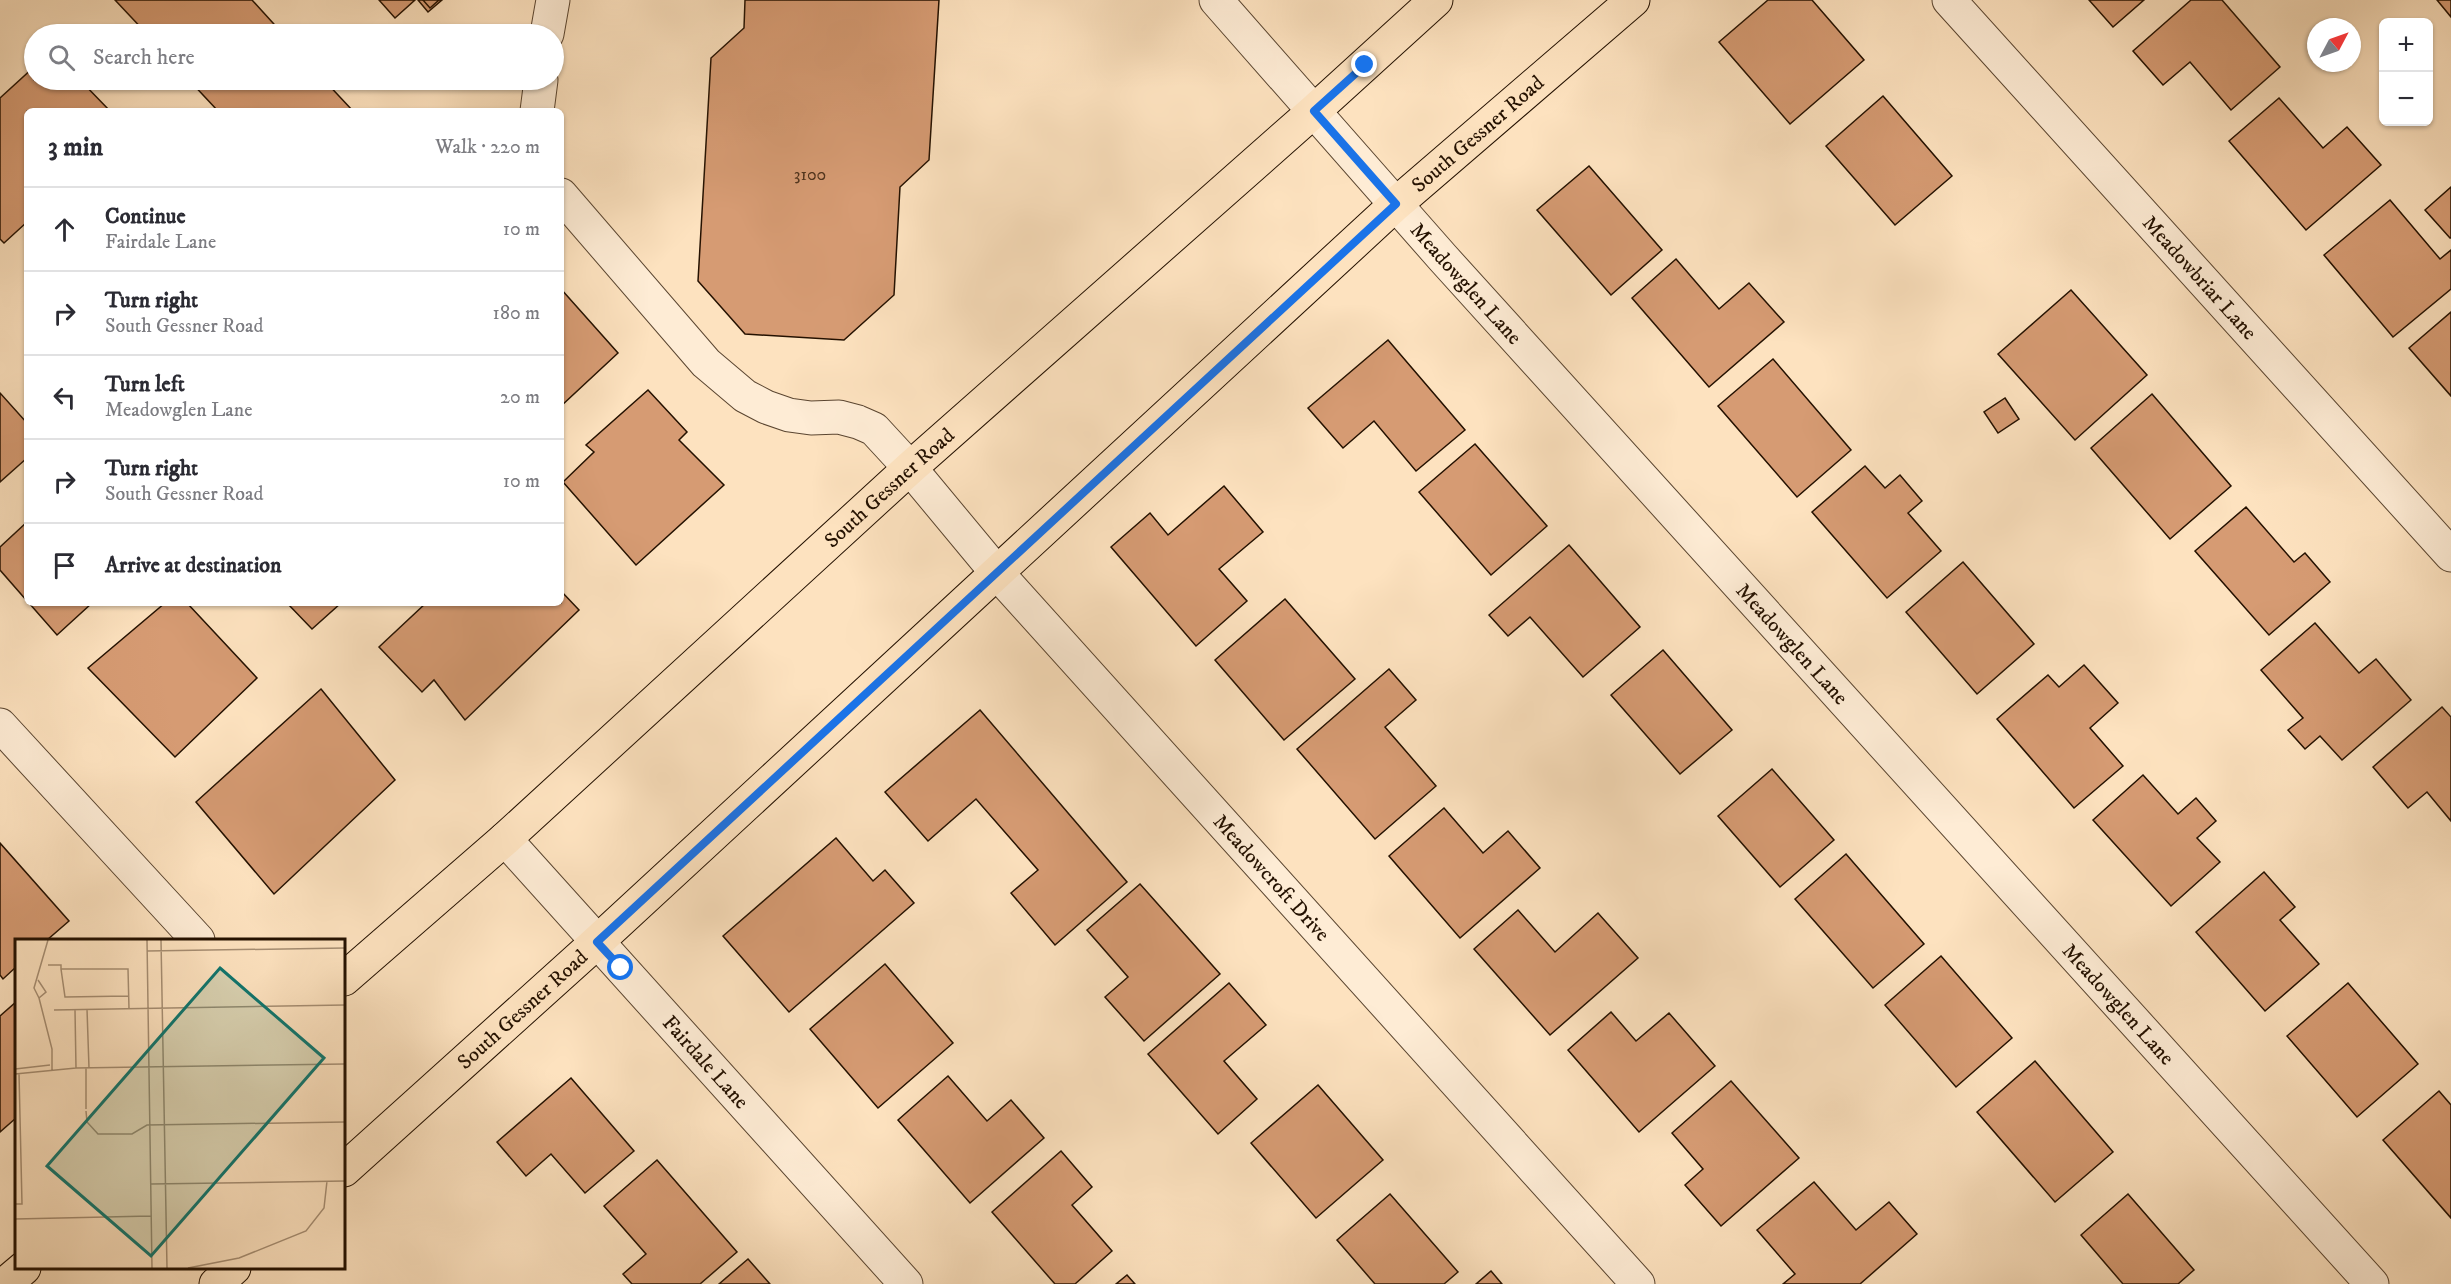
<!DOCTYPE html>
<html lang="en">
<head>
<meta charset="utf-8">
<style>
  body { margin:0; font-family:"IM FELL DW Pica",serif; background:#f7f7f7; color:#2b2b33 }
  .controls { position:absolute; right:18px; top:18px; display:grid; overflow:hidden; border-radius:9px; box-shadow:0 2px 4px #0004 }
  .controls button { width:54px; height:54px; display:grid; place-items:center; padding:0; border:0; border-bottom:2px solid #e1e1e2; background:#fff; color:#2b2b33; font:30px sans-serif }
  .compass { position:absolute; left:2307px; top:18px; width:54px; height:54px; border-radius:50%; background:#fff; box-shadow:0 2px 4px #0004; rotate:49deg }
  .stop { position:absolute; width:18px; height:18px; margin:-14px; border:4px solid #1a73e8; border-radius:50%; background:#fff }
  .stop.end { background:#1a73e8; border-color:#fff; box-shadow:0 2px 6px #0008 }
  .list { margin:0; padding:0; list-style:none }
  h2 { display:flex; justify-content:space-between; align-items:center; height:78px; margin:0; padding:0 24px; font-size:26px }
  h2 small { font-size:20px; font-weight:400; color:#7c7c81 }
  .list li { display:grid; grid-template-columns:39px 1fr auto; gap:18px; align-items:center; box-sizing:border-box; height:84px; padding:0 24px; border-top:2px solid #e1e1e2 }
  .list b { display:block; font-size:22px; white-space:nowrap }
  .list p { margin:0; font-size:20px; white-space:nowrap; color:#7c7c81 }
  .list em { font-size:20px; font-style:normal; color:#7c7c81 }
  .icon { flex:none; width:33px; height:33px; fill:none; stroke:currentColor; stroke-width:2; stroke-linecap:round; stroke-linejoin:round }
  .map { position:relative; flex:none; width:2451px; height:1284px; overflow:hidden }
  .search { position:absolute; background:#fff; box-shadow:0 2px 4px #0004; left:24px; top:24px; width:540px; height:66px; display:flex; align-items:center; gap:15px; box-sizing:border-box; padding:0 21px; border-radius:33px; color:#7c7c81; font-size:22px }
  .panel { position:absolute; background:#fff; box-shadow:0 2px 4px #0004; left:24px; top:108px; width:540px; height:498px; border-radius:9px }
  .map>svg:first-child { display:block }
  .building { fill:#d69b73; stroke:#241100; stroke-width:1.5 }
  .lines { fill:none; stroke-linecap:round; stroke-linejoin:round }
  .minor-casing { stroke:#5a4530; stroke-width:35 }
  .major-casing { stroke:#241100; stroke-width:35 }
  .minor { stroke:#feecd5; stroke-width:33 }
  .major { stroke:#fde2bf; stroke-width:33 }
  .route { stroke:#1a73e8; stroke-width:8 }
  .labels { text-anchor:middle; stroke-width:5; stroke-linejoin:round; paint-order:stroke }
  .number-label { font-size:18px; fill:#50341d }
  .street-label { font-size:21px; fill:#241100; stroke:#feecd5 }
  .inset-road { fill:none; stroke:#a68e73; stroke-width:1.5 }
  .view { fill:#0f766e; fill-opacity:0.15; stroke:#0f766e; stroke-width:3 }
  .inset-edge { fill:none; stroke:#241100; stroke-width:3 }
</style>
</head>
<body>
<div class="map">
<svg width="2451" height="1284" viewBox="0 0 2451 1284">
  <rect width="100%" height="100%" fill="#fde2bf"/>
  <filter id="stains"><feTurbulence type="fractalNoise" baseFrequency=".00333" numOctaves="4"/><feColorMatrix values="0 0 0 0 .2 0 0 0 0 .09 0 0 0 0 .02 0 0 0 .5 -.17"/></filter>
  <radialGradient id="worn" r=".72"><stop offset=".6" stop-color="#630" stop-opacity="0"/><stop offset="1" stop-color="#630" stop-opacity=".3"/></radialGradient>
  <!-- building -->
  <g class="building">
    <path d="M115,0H252L283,34H147Z"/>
    <path d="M379,0H415L395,18Z"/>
    <path d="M418,0H442L428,12Z"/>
    <path d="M423,0H439L430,8Z"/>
    <path d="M745,0H939L929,160L900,187L894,295L844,340L745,334L698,281L711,58L744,28Z"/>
    <path d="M1768,0H1812L1864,60L1790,124L1719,42Z"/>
    <path d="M2089,0H2144L2113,27Z"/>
    <path d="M2191,0H2222L2280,67L2231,110L2190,62L2163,85L2133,51Z"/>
    <path d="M2437,0H2451V17Z"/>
    <path d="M34,67V80H80L110,111H27V222L4,243L0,239V98Z"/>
    <path d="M189,80H324L353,111H218Z"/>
    <path d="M1883,96L1952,176L1895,225L1826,146Z"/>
    <path d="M2279,98L2323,148L2347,127L2381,165L2306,230L2229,141Z"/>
    <path d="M1589,166L1662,250L1611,295L1537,210Z"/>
    <path d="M2451,187V238H2450L2425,210Z"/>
    <path d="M2390,200L2440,259L2451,250V289L2393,337L2324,255Z"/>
    <path d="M1676,259L1719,309L1749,283L1784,322L1709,387L1632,298Z"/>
    <path d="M561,289L618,353L561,406Z"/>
    <path d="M2071,290L2147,375L2075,440L1998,354Z"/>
    <path d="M2451,312V396L2409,348Z"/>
    <path d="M1388,340L1465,430L1416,471L1374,421L1343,448L1308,408Z"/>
    <path d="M1773,359L1851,450L1797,497L1718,406Z"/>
    <path d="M648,390L687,432L679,440L724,485L636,565L563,482L594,452L586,445Z"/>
    <path d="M0,393L27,423V458L0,482Z"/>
    <path d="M2152,394L2231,486L2170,539L2091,448Z"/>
    <path d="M2005,398L2019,419L1998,433L1984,412Z"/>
    <path d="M1475,444L1547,526L1491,575L1419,492Z"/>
    <path d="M1865,466L1885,488L1900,475L1922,501L1908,513L1941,551L1887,598L1812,512Z"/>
    <path d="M1224,486L1263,532L1219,569L1247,601L1196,646L1111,547L1150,513L1168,535Z"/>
    <path d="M2246,507L2294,562L2305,553L2330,582L2269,635L2195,551Z"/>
    <path d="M27,522V601L0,570V547Z"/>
    <path d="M1569,545L1640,627L1583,677L1530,617L1508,636L1489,615Z"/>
    <path d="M1963,562L2034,644L1977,694L1906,612Z"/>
    <path d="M561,591L579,610L465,720L434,680L422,692L379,647L426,603H561Z"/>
    <path d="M1285,599L1355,679L1284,740L1215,660Z"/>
    <path d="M29,603H92L57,635Z"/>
    <path d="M165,603H187L257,678L175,757L88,668Z"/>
    <path d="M287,603H341L312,629Z"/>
    <path d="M2315,623L2359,673L2376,659L2411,700L2342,760L2320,736L2305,749L2288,730L2303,718L2261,670Z"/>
    <path d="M1663,650L1732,730L1680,774L1611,695Z"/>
    <path d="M2084,665L2118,703L2090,728L2123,766L2074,808L1997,719L2048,675L2059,687Z"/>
    <path d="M1389,669L1416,700L1385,727L1436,786L1375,839L1297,749Z"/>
    <path d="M321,689L395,780L274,894L196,802Z"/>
    <path d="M2442,707L2451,717V821L2427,792L2408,808L2373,767Z"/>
    <path d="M980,710L1127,882L1055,945L1011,893L1038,870L976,799L928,841L885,792Z"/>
    <path d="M1772,769L1834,840L1780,887L1718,816Z"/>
    <path d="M2143,775L2178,814L2196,798L2216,821L2197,838L2220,862L2171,906L2093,820Z"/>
    <path d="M1444,808L1483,853L1508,831L1540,868L1460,938L1389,856Z"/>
    <path d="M836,838L873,881L885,870L914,903L789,1012L723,936Z"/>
    <path d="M0,843L69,921L47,940H16V967L3,979L0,975Z"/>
    <path d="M1846,854L1924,944L1873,988L1795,899Z"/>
    <path d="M2264,872L2295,907L2280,920L2319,964L2265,1011L2196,932Z"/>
    <path d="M1140,884L1220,974L1144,1041L1105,997L1128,977L1087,930Z"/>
    <path d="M1518,910L1555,952L1598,913L1638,958L1550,1035L1474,949Z"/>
    <path d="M1941,956L2012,1038L1956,1087L1885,1005Z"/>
    <path d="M885,964L953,1043L878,1108L810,1029Z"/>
    <path d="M1229,983L1266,1025L1224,1061L1257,1099L1218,1134L1148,1054Z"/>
    <path d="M2348,983L2418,1064L2357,1117L2287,1036Z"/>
    <path d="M16,1002V1118L0,1132V1016Z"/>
    <path d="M1611,1012L1636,1041L1669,1013L1715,1066L1639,1132L1568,1050Z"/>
    <path d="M2035,1061L2113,1152L2055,1202L1977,1112Z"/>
    <path d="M948,1076L987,1121L1011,1100L1044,1138L970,1203L898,1120Z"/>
    <path d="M571,1078L634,1151L585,1193L551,1154L526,1176L497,1142Z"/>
    <path d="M1731,1081L1799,1158L1721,1226L1685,1185L1703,1169L1672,1133Z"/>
    <path d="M1318,1085L1383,1160L1316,1218L1251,1143Z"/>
    <path d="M2439,1091L2451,1105V1218L2383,1140Z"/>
    <path d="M1061,1151L1092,1187L1072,1205L1112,1251L1075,1284H1055L992,1212Z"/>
    <path d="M657,1160L737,1252L700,1284H632L623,1274L646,1254L604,1206Z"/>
    <path d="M1814,1182L1856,1230L1889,1202L1917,1234L1860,1284H1783L1795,1274L1757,1230Z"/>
    <path d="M1390,1194L1458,1272L1444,1284H1375L1337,1240Z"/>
    <path d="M2128,1194L2194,1270L2178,1284H2123L2081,1235Z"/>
    <path d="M748,1259L770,1284H719Z"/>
    <path d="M1491,1271L1502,1284H1476Z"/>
    <path d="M1127,1275L1135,1284H1116Z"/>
  </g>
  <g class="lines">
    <!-- minor casing -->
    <g class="minor-casing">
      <g id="minor">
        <path id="s1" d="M1216,0L1443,258L2372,1284"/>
        <path id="s2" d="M1949,0L2451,555"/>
        <path d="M547,34L553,0"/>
        <path d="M537,111L541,80"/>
        <path id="s3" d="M561,195L706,363L745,396L766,407L789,415L811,418L839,417L858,422L874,429L910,468L998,574L1638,1284"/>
        <path d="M0,725L198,940"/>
        <path id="s4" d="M505,839L906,1284"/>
      </g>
    </g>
    <!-- major casing -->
    <g class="major-casing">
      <g id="major">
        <path id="s5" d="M344,979L505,839L910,468L1314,111L1436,0"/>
        <path id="s6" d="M344,1170L597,942L1396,204L1633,0"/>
        <path d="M5,1284L24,1268"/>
        <path d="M216,1284L234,1268"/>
      </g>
    </g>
    <!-- minor -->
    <use href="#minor" class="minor"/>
    <!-- major -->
    <use href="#major" class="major"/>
  </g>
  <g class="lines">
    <!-- route -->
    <path class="route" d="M621,968L597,942L1396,204L1314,111L1365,65"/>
  </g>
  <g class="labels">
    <!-- number labels -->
    <g class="number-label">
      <text x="810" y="180">3100</text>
    </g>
    <!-- street labels -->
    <g class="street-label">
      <text dy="7" stroke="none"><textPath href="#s6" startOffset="1536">South Gessner Road</textPath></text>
      <text dy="7" stroke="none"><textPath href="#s2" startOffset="374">Meadowbriar Lane</textPath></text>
      <text dy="7" stroke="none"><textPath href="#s1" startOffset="378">Meadowglen Lane</textPath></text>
      <text dy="7" stroke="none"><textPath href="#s5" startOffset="734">South Gessner Road</textPath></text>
      <text dy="7" stroke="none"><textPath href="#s1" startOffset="864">Meadowglen Lane</textPath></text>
      <text dy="7" stroke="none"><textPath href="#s3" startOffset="1008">Meadowcroft Drive</textPath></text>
      <text dy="7" stroke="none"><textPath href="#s1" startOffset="1350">Meadowglen Lane</textPath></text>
      <text dy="7" stroke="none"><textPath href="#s6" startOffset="240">South Gessner Road</textPath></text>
      <text dy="7" stroke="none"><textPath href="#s4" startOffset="300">Fairdale Lane</textPath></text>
    </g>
  </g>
  <!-- overview -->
  <g transform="translate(15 939)">
    <rect width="330" height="330" fill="#fde2bf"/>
    <path class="inset-road" d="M132,1L137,329M146,1L152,329M132,12L330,9M33,26H46V30H113L114,70M46,30L50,58L113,57M23,41L31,53L24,59L37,110V131M24,59L19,49L33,1M72,70L74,129M39,71L330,66M60,71L61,129M71,129V170M0,130L35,126M0,135L61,129L330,125M71,172L72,183L83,195H117L132,186L330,183M136,245L330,242M0,265H7L4,134M0,280L136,277M173,329L224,319L291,292L309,269L312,242"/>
    <path class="view" d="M205,29L309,119L136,317L32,227Z"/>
    <rect width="330" height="330" class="inset-edge"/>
  </g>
  <rect width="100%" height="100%" filter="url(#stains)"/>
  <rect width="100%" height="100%" fill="url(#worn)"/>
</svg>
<div class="controls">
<button>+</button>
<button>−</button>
</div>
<svg class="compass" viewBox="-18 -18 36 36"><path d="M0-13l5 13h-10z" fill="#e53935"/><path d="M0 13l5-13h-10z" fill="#7c7c81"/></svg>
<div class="stop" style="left:621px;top:968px"></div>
<div class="stop end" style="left:1365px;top:65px"></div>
<div class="search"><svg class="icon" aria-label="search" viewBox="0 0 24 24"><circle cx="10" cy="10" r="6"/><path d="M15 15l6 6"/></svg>Search here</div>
<section class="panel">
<h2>3 min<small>Walk · 220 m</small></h2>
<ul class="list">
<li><svg class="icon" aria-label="ahead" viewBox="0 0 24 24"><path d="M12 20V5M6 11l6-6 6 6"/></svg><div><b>Continue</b><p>Fairdale Lane</p></div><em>10 m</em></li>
<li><svg class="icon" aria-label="right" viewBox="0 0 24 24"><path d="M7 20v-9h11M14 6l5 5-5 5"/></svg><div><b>Turn right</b><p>South Gessner Road</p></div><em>180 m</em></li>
<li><svg class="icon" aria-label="left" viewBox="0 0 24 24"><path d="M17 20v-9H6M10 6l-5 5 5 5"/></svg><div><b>Turn left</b><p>Meadowglen Lane</p></div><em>20 m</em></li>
<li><svg class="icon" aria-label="right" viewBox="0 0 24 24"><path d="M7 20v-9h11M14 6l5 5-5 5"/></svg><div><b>Turn right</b><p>South Gessner Road</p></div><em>10 m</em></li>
<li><svg class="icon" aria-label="arrive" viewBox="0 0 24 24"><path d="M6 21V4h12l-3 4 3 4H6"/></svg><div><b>Arrive at destination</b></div></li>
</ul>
</section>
</div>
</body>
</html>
